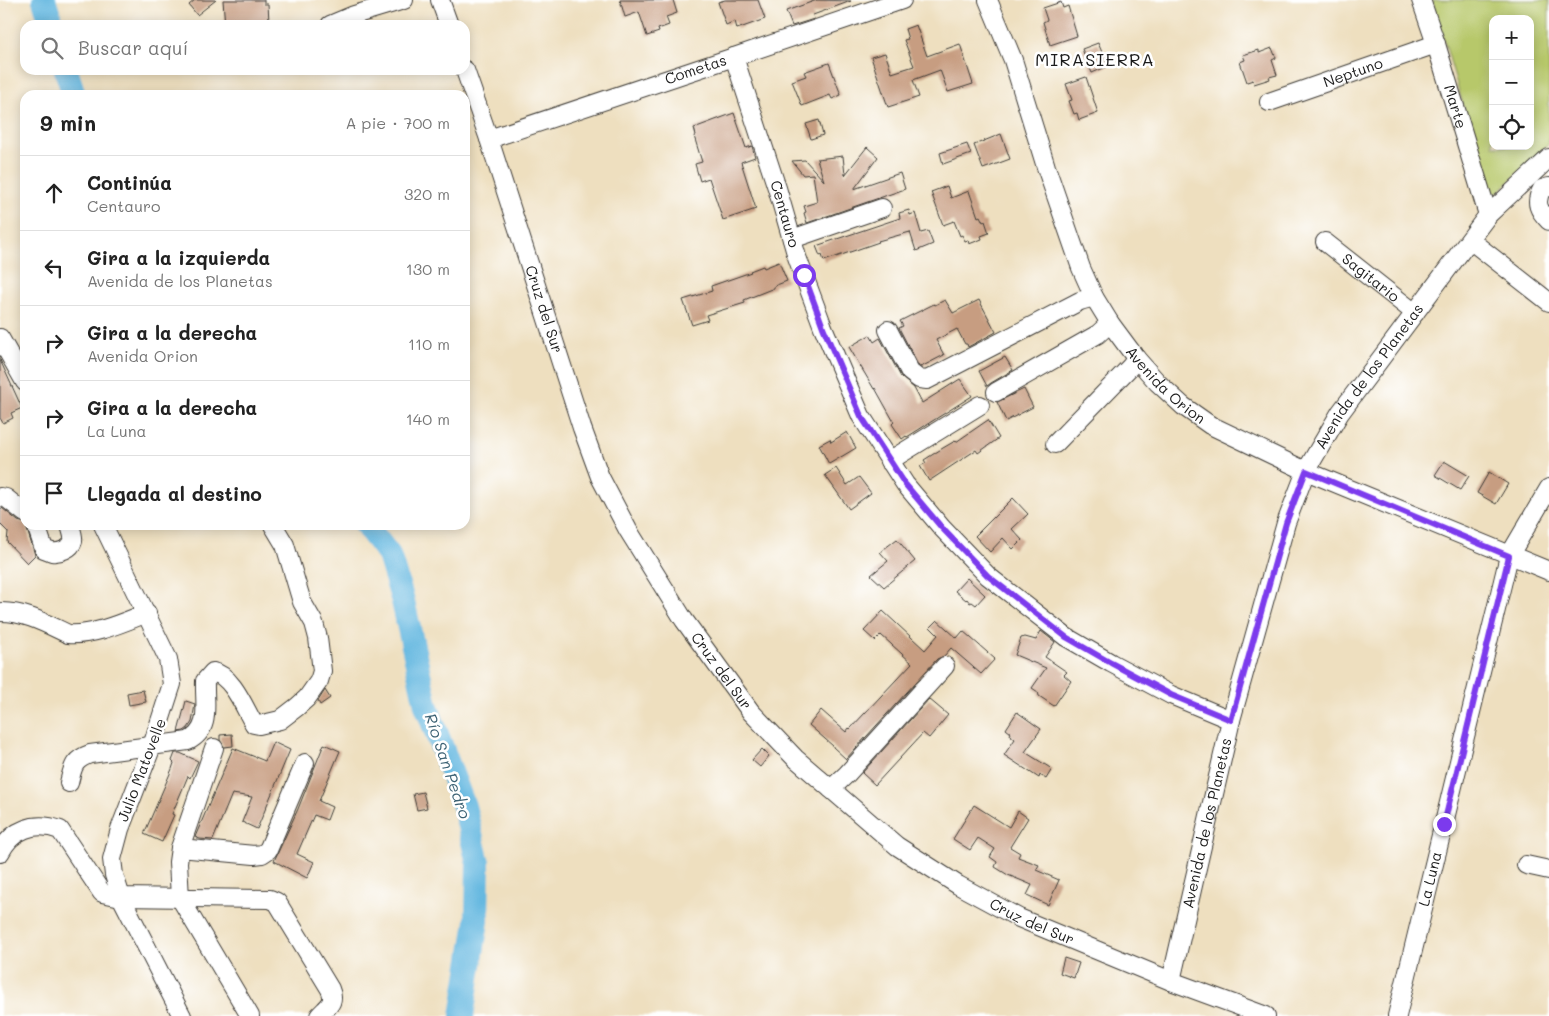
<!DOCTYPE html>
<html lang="es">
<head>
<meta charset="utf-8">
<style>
  body { margin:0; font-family:Mali,sans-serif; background:#f2f2f2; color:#222 }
  .controls { position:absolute; right:15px; top:15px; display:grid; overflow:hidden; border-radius:10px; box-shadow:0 2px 12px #0003 }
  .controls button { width:45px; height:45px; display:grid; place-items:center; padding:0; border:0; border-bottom:1px solid #e0e0e0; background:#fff; color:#222; font:25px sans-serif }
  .stop { position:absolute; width:15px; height:15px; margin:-11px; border:4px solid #7c3aed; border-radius:50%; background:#fff }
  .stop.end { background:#7c3aed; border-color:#fff; box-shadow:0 1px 5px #0008 }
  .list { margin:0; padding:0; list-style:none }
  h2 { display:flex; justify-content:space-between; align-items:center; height:65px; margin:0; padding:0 20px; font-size:21px }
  h2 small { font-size:16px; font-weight:400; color:#767676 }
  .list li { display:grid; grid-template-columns:32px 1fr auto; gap:15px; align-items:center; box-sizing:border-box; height:75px; padding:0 20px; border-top:1px solid #e0e0e0 }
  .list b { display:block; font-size:19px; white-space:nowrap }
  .list p { margin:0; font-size:16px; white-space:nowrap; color:#767676 }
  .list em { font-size:16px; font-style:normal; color:#767676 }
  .icon { flex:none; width:28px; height:28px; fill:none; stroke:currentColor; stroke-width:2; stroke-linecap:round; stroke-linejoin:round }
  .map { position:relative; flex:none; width:1549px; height:1016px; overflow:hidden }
  .search { position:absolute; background:#fff; box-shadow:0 2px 12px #0003; left:20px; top:20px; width:450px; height:55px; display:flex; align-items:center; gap:12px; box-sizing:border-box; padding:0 18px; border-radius:15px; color:#767676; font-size:19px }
  .panel { position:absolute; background:#fff; box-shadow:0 2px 12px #0003; left:20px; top:90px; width:450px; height:440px; border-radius:15px }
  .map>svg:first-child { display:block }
  .green { fill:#b7c86a; stroke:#6a7243; fill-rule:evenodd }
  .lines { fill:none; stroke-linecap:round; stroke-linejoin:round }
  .river { stroke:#65b8e0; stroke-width:24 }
  .building { fill:#c79d81 }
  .minor-casing { stroke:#3c3934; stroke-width:20 }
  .minor { stroke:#fff; stroke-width:18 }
  .route { stroke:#7c3aed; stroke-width:6 }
  .labels { text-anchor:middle; stroke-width:5; stroke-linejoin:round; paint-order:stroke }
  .street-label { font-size:15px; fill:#1c1c1c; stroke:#fff }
  .water-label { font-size:16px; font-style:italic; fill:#3d6274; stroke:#fff }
  .quarter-label { font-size:18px; letter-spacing:1px; fill:#1c1c1c; stroke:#fff }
</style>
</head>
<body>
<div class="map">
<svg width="1549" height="1016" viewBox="0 0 1549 1016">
  <rect width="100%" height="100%" fill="#fff"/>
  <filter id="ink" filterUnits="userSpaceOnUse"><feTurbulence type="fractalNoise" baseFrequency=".02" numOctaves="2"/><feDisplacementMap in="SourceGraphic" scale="10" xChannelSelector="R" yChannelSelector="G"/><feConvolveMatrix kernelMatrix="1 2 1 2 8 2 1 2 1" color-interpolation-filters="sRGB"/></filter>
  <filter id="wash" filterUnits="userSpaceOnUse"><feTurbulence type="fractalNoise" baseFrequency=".0096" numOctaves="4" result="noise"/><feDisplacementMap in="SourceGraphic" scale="20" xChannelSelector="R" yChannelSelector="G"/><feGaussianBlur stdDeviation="1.12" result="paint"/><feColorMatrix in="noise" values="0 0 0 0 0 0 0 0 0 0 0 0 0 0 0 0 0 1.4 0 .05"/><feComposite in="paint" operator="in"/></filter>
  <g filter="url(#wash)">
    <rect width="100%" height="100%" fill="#eedfbf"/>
    <!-- green -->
    <path class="green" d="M1432,0H1549V144L1491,199ZM1493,19H1530V146H1493Z"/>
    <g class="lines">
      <!-- river -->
      <g class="river">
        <path d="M44,0L52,25"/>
        <path d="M66,70L74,95"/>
        <path d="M366,525L389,555L403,601L426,705L464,806L478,863L477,921L462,1016"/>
      </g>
    </g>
    <g id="blocks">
      <!-- building -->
      <g class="building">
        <path d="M195,0H216L197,15L189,5Z"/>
        <path d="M223,0H264V4H268L269,22H264V25H225Z"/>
        <path d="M620,0H673L677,13L666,17L669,25L658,29L659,32L647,36L639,12L625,17Z"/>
        <path d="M725,0H758L765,19L737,29L735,21L726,25L718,2Z"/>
        <path d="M817,0L851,1L813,15L814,19L792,26L786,11Z"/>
        <path d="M1061,2L1063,8L1068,6L1077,36L1050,45L1043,22L1047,20L1043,8Z"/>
        <path d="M916,25L927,56L960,44L973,84L948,92L940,70L913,80L919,97L888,107L871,57L885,53L892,73L914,66L904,40L908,39L905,29Z"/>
        <path d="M1098,43L1108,66L1092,73L1082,49Z"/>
        <path d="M1272,48L1276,58L1272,60L1277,75L1269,77L1270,79L1254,84L1253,80L1247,82L1240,62L1245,60L1243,55L1259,50V53Z"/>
        <path d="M829,63L841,95L832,99L830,95L802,106L792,81L806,76L804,72Z"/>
        <path d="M1086,77L1098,113L1079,120L1077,113L1074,114L1069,101L1072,100L1066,84Z"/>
        <path d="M734,113L746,148L752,146L755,157L741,162L756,209L723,220L709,178L700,181L695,164L702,162L694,136L696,135L694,128Z"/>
        <path d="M819,120L823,135L811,139L806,124Z"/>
        <path d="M1001,134L1010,159L983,169L974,145Z"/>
        <path d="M967,144L971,154L943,164L940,153Z"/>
        <path d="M867,147L878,157L854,189L900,173L905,189L807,223L804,213L806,212L804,206L817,202L813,174L803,175L792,161L805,160L824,181L817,159L843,156L845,175Z"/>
        <path d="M947,186L951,198L969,191L978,217L980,216L983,222L985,221L989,233L981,236L982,239L969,244L968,240L965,241L962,235L960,236L954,221L943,225L931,192Z"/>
        <path d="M909,210L910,215L915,213L921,233L928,231L933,244L916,251L910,232L878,241L879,242L824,261L822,255L820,256L816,246L900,218L899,213Z"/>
        <path d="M779,262L787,281L774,286V288L744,300L745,303L706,315L708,320L692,325L683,300L712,291L711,286L751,272L750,271L763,266L764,268Z"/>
        <path d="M945,300L953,313L979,300L996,332L968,347L967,344H965L957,329L936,340L944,355L921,367L918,365L899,328L903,326L900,321L934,304L935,305Z"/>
        <path d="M870,335L874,342L880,338L901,377L914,388L922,403L960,379L972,396L907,437L906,436L902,439L892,424L894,422L875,388L874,389L849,347Z"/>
        <path d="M1005,357L1013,370L991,383L987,386L979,371Z"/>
        <path d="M0,360L22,408L11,413L13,418L3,423L0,418Z"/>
        <path d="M1024,389L1033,407L1006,421L997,402Z"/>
        <path d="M988,420L999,438L978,453L976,450L929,481L920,466L926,463L924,460L943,448L955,441L956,442Z"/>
        <path d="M847,432L856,448L829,464L819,445L830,439L831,442Z"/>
        <path d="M1444,461L1469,476L1460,490L1435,475Z"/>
        <path d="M836,468L847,485L859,477L871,493L849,509L825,475Z"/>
        <path d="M1489,472L1508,484L1496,504L1477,493Z"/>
        <path d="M1013,498L1028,514L1012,529L1022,540L1013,549L1003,538L990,552L975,536Z"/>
        <path d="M2,508L18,521L25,523L35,555L27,563L7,542L8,532L0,524V511Z"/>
        <path d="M897,539L915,561L884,587L871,575L888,561L880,552Z"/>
        <path d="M967,578L985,595L976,605L972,602L970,603L967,599L966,600L955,591Z"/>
        <path d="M883,611L925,650L938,635L930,627L937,620L957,638L963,631L995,659L981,674L951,648L944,656L937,659L846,759L833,747V746L809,725L821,710L846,732L849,728L850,729L912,663L881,635L875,641L864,631Z"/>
        <path d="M1041,631L1055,642L1045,657L1067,672L1064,675L1071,681L1054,706L1039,696L1038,692L1032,688L1046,668L1015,655L1021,638L1025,637L1036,640Z"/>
        <path d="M143,690L146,702L129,705L127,693Z"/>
        <path d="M325,690L330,698L320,705L318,701Z"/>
        <path d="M929,699L948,715L929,738L923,733L875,785L862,773Z"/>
        <path d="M186,701L195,704L192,722L188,728L184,731L178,732Z"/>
        <path d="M1017,712L1041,729L1025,752L1052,769L1046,779L1040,775L1039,778L1004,755L1015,739L1010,735L1011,733L1006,729Z"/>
        <path d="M232,734L233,746L224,747L220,740V735Z"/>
        <path d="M273,742L290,750L257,829L242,822L252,797L232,794L213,840L200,839L195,837L233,748L265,761Z"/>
        <path d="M324,744L340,751L319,801L332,807L327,820L314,815L297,854L314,862L307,878L274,861L298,809Z"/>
        <path d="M762,749L769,756L760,767L752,760Z"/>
        <path d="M175,753H180L198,761L190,778L188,776L172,814L174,815L162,842L144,834L172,769L174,763L172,761Z"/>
        <path d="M423,792L427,808L417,810L413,794Z"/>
        <path d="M974,805L1009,827L1018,811L1028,818L1010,847L1020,853L1018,857L1039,865L1036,870L1059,880L1048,905L1027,895L1032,885L1008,875L995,867L997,862L990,857L995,849L978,838L970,850L953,839Z"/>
        <path d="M1064,958L1079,963L1074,978L1060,973Z"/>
      </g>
    </g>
  </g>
  <g filter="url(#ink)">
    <use href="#blocks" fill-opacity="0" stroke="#3c3934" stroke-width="1"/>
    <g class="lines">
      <!-- minor casing -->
      <g class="minor-casing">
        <g id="minor">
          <path d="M440,0L449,25"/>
          <path id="s1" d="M988,0L1013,60L1046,167L1081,268L1094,297L1110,323L1136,358L1158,383L1183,406L1210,425L1306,471L1549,571"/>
          <path id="s2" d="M1421,0L1436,44L1488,215"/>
          <path d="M330,25L354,15L404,0"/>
          <path id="s3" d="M734,57L777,188L797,257L823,327L861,416L905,484L942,528L988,576L1066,637L1111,663L1171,695L1231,720"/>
          <path id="s4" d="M465,70L489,139L582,428L600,477L628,530L684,620L751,712L795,758L897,846L958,885L1019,918L1171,981L1266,1016"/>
          <path id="s5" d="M1269,102L1436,44"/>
          <path id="s6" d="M489,139L734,57L902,0"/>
          <path d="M1549,187L1542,189C1534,203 1539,211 1549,221"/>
          <path d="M792,239L882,208"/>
          <path d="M1470,240L1549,302"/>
          <path id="s7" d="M1325,242L1415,313"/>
          <path d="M888,330L910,372L919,379L927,380L1080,301L1094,297"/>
          <path d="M0,338L25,382"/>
          <path d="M996,392L1098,334L1110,323"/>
          <path d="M1055,444L1131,366L1136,358"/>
          <path d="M889,461L980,405"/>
          <path d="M0,497L6,498L25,513"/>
          <path d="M36,525L44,549C47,550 49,551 52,552C59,553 71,549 73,541C74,536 71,530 70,525"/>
          <path d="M103,525L168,659L172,684L152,746L120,829L112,859L114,875L121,897L182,1016"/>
          <path d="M1,612C26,612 47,624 68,634C93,636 124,622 147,613"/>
          <path d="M214,748L180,848L178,862L180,898L250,1016"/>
          <path d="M69,783C73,767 73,760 90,754L188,741C212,729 204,704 205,681L213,672C232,675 245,709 254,724L259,725L280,720L297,707L307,698L319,681L322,671L318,638L314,623L302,602L285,545L273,525"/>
          <path d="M831,789L847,774L945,666"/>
          <path d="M180,848L254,855L262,854L268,850L305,763"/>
          <path d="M0,853C12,829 35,821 60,830L102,893L121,897L270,899L277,902L330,989C336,1003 328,1006 319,1016"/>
          <path d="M1526,865L1549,870"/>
          <path id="s8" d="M1171,981L1231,720L1286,523L1306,471L1340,413L1488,215L1549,158"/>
          <path id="s9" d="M1397,1016L1509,556L1549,488"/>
        </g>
      </g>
      <!-- minor -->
      <use href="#minor" class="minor"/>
    </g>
  </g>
  <g class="lines" filter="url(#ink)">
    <!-- route -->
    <path class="route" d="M804,275L823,327L861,416L905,484L942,528L988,576L1066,637L1111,663L1171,695L1231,720L1286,523L1306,471L1509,556L1444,824"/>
  </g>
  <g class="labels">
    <!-- street labels -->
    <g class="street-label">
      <text dy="5" stroke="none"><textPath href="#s6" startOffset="218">Cometas</textPath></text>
      <text dy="5" stroke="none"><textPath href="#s5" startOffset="89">Neptuno</textPath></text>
      <text dy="5" stroke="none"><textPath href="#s2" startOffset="112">Marte</textPath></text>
      <text dy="5" stroke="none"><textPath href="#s3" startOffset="165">Centauro</textPath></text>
      <text dy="5" stroke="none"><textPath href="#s7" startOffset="58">Sagitario</textPath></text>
      <text dy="5" stroke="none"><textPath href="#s4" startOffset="252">Cruz del Sur</textPath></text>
      <text dy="5" stroke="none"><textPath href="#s8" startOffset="642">Avenida de los Planetas</textPath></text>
      <text dy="5" stroke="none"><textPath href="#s1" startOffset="430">Avenida Orion</textPath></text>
      <text dy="5" stroke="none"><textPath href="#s4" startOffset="658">Cruz del Sur</textPath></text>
      <text transform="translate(142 770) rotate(-69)" y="5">Julio Matovelle</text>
      <text dy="5" stroke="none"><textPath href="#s8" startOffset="162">Avenida de los Planetas</textPath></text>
      <text dy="5" stroke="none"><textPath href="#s9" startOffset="141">La Luna</textPath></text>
      <text dy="5" stroke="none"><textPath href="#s4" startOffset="1062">Cruz del Sur</textPath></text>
    </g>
    <!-- water labels -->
    <g class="water-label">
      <text transform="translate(448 766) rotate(71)" y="6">Río San Pedro</text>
    </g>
    <!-- quarter labels -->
    <g class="quarter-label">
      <text x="1095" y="66">MIRASIERRA</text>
    </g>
  </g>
</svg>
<div class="controls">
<button>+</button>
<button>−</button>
<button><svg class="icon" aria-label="locate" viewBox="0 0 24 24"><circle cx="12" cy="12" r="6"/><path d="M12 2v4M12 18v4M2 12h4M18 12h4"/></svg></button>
</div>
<div class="stop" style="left:804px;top:275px"></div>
<div class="stop end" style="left:1444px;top:824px"></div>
<div class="search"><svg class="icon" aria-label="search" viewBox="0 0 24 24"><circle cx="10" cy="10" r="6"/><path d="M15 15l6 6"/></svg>Buscar aquí</div>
<section class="panel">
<h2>9 min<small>A pie · 700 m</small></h2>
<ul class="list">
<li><svg class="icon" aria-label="ahead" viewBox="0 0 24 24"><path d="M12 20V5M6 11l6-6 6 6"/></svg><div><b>Continúa</b><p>Centauro</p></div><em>320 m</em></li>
<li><svg class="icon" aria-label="left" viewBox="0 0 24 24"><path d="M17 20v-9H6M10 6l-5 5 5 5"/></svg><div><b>Gira a la izquierda</b><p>Avenida de los Planetas</p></div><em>130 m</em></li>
<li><svg class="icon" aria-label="right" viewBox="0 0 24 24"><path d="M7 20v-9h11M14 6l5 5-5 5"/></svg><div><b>Gira a la derecha</b><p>Avenida Orion</p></div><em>110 m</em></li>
<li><svg class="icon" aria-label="right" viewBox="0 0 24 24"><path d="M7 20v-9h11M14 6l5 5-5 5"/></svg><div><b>Gira a la derecha</b><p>La Luna</p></div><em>140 m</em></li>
<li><svg class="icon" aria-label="arrive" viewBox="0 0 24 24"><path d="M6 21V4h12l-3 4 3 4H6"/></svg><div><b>Llegada al destino</b></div></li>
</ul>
</section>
</div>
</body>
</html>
